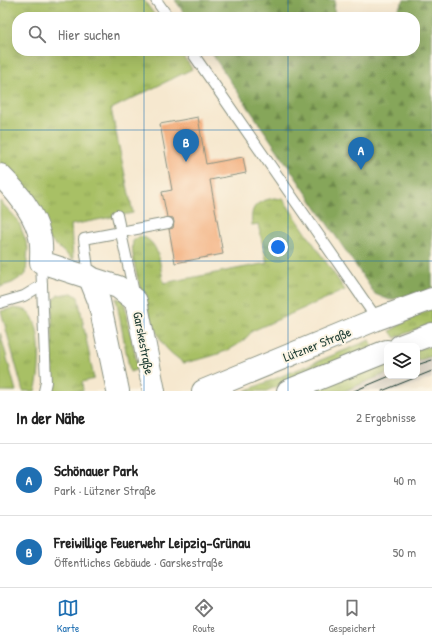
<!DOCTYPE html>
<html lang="de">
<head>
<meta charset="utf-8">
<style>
  body { margin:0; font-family:"Patrick Hand",sans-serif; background:#f6f6f6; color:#222 }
  .controls { position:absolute; right:12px; bottom:12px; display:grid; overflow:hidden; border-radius:8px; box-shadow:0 4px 16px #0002 }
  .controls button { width:36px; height:36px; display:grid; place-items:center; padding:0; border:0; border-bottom:1px solid #e0e0e0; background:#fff; color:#222; font:20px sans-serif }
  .you { position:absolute; left:278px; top:247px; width:14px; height:14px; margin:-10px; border:3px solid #fff; border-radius:50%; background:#1a73e8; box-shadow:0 0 0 6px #1a73e833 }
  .badge { display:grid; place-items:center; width:26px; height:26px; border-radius:50%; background:#1f6fb2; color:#fff; font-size:13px; font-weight:700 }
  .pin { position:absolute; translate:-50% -33px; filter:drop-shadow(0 1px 2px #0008) }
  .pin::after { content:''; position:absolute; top:21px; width:14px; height:12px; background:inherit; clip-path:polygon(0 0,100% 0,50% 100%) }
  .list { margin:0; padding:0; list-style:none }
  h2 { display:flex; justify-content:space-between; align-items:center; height:52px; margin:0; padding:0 16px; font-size:17px }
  h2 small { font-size:13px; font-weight:400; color:#767676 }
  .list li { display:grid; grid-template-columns:26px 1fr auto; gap:12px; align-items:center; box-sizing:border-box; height:72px; padding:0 16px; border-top:1px solid #e0e0e0 }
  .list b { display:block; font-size:15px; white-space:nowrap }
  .list p { margin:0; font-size:13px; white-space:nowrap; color:#767676 }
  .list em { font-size:13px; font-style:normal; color:#767676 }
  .icon { flex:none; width:22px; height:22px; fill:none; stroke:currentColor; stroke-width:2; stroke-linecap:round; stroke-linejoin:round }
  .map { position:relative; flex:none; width:432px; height:391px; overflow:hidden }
  .search { position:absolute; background:#fff; box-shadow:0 4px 16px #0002; left:12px; right:12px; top:12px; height:44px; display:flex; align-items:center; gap:10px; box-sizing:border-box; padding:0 14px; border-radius:16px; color:#767676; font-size:15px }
  .sheet { height:196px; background:#fff }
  nav { display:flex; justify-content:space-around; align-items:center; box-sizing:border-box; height:56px; border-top:1px solid #e0e0e0; background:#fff; font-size:11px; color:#767676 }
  nav a { display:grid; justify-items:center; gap:2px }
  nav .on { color:#1f6fb2 }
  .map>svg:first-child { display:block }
  .industrial { fill:#cbc3b8 }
  .grass { fill:url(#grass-tufts); stroke:#647e4c }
  .forest { fill:url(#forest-firs); stroke:#527247 }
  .garden { fill:#a8c065; stroke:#647e4c }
  .building { fill:#f3ad7c }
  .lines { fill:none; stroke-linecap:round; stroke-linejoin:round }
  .lane-casing { stroke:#8a9282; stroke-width:12 }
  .secondary-casing { stroke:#8a9282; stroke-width:24 }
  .lane { stroke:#fff; stroke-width:10 }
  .secondary { stroke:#fff; stroke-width:22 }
  .tram { stroke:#1f3d34; stroke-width:1 }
  .grid { fill:none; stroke:#1f6fb2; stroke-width:1; stroke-opacity:0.55 }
  .labels { text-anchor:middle; stroke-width:4; stroke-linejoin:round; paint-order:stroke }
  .street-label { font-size:13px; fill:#1f3d34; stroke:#fcf5e5 }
</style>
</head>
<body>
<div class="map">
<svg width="432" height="391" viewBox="0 0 432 391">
  <defs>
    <pattern id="grass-tufts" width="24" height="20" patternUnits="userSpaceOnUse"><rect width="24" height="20" fill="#a8c065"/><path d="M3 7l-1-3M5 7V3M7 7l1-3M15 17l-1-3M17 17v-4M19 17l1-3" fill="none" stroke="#889d54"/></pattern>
    <pattern id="forest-firs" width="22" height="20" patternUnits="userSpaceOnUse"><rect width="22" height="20" fill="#86a65a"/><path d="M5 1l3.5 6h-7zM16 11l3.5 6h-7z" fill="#6d884b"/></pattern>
  </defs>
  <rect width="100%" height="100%" fill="#fcf5e5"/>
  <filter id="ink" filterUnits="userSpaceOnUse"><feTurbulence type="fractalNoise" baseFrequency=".025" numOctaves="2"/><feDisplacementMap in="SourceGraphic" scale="8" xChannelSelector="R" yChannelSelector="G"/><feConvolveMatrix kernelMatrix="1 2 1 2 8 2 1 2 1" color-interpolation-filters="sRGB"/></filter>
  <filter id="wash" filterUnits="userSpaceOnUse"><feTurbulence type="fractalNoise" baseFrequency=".012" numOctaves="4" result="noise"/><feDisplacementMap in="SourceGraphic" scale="16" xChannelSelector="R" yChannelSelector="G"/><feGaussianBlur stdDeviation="0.9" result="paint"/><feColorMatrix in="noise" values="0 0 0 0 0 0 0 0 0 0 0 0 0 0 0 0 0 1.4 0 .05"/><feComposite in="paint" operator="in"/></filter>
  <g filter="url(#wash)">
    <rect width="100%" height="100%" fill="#f6e8cf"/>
    <!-- industrial -->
    <path class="industrial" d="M432,356V378L396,391H344L387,373V376H417V361Z"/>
    <!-- grass -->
    <g class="grass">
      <path d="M144,0L156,17H17V51H180L192,69L111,109L133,213L71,225L73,260L50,240L0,166V4L2,2L0,0Z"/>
      <path d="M274,198L283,199L345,290L252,331C237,352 209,357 184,363C176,357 167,351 162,342C150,322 129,262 133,241L140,236C161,241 159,266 164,283L267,263L258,224L252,225C250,206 256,202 274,198Z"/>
      <path d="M0,201L18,220L28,247L26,274L12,283L0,287Z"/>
      <path d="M72,293L78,297L94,379L82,382L83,391H53L52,312L54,300L58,295Z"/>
      <path d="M116,298L124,300L138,369L130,372Z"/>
      <path d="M14,308C18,309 24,309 27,311C43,321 41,375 35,391H23L1,311Z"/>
      <path d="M432,308V323L395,338L390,331L411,318Z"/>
      <path d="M370,340L373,347L266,391H245Z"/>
      <path d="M432,346V356L417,361V349Z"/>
      <path d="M387,360V373L344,391H310Z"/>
    </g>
    <!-- forest -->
    <g class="forest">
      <path d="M175,0H335L334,17H187Z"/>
      <path d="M404,0H432V289L390,300L375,294L210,51H415V17H392Z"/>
    </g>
    <!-- garden -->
    <path class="garden" d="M0,333L16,391H0Z"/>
    <g id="blocks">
      <!-- building -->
      <path class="building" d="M198,117L206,164L243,157L246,173L210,180L223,254L175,263L169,229L173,228L174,222L173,218L167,217L162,192L172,190L160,124Z"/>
    </g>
  </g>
  <g filter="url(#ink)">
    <use href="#blocks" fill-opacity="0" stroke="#8a9282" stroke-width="1"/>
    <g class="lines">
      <!-- lane casing -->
      <g class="lane-casing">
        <g id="lane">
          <path d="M156,0L168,17"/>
          <path d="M191,51L377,319"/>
          <path d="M117,215L135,297"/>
          <path d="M41,262L46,382L44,391"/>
          <path d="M89,276L84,239L168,223"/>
          <path d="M0,303L24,296L42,285"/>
        </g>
      </g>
      <!-- secondary casing -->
      <g class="secondary-casing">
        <g id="secondary">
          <path d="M0,175C17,192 35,213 40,237C42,245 41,254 41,262L118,287L136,301L154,391"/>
          <path d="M89,276L99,301L118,391"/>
          <path d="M400,346L432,334"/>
          <path d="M203,391L377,319L432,299"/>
          <path d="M288,391L387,351"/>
        </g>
      </g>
      <!-- lane -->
      <use href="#lane" class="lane"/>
      <!-- secondary -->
      <use href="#secondary" class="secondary"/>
      <!-- tram -->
      <g class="tram">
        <path d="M417,365L432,360"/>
        <path d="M354,391L390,376"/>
        <path d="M382,391L432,371"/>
      </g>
    </g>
  </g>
  <!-- grid -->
  <path class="grid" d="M144,0V17M288,0V17M144,51V391M288,51V391M0,130H432M0,261H432"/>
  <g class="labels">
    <!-- street labels -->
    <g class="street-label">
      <text transform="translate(144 343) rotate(79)" y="5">Garskestraße</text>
      <text transform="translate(317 344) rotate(-22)" y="5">Lützner Straße</text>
    </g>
  </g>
</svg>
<div class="controls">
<button><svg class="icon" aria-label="layers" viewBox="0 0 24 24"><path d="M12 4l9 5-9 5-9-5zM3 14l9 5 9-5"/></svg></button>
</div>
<div class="you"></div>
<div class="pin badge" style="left:361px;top:170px">A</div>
<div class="pin badge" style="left:186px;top:162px">B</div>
<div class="search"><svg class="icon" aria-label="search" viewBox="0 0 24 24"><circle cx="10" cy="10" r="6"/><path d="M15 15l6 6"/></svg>Hier suchen</div>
</div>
<section class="sheet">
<h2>In der Nähe<small>2 Ergebnisse</small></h2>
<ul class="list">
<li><span class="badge">A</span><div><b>Schönauer Park</b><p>Park · Lützner Straße</p></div><em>40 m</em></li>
<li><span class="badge">B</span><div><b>Freiwillige Feuerwehr Leipzig-Grünau</b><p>Öffentliches Gebäude · Garskestraße</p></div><em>50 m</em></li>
</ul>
</section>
<nav>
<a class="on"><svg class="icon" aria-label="map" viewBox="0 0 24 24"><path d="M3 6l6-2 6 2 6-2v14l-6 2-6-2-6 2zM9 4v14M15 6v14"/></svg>Karte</a>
<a><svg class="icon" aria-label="directions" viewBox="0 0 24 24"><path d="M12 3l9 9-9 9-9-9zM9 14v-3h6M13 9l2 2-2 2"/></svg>Route</a>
<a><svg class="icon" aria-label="saved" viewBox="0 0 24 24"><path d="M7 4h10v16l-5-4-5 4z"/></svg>Gespeichert</a>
</nav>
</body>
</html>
